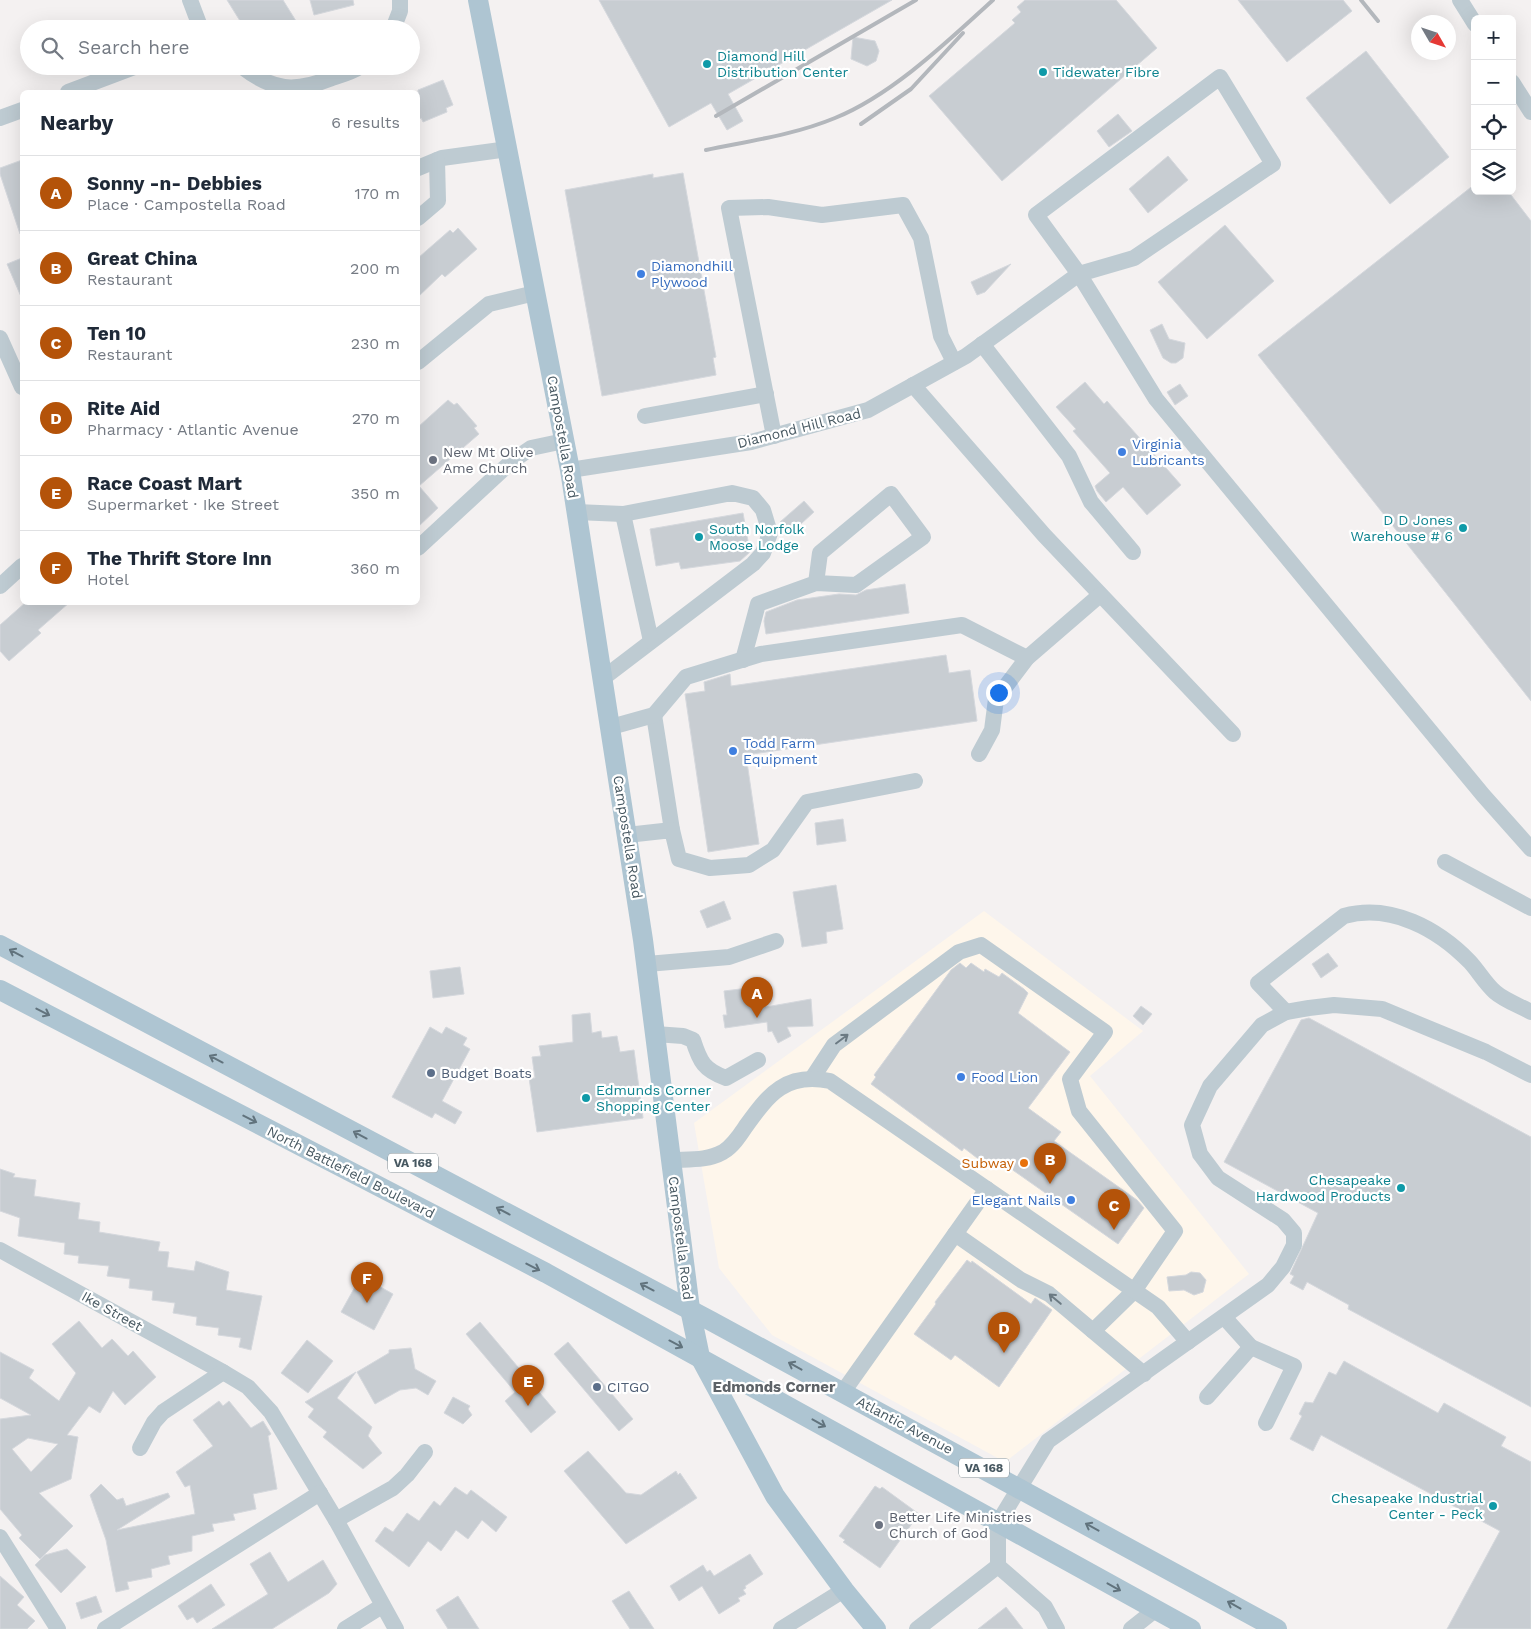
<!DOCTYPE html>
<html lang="en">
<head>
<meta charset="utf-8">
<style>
  body { margin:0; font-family:"Work Sans",sans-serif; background:#f6f6f7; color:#1f2937 }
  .controls { position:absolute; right:15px; top:15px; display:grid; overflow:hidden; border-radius:8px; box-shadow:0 5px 20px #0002 }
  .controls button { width:45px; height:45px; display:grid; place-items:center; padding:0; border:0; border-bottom:1px solid #e0e1e3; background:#fff; color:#1f2937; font:25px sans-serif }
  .compass { position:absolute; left:1411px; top:15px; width:45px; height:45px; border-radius:50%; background:#fff; box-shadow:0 5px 20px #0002; rotate:129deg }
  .you { position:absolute; left:998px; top:692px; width:18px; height:18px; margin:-12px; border:4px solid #fff; border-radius:50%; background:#1a73e8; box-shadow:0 0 0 8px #1a73e833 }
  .badge { display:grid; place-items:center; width:32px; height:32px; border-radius:50%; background:#b45309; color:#fff; font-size:16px; font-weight:700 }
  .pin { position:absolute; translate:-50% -41px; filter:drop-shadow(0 1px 2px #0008) }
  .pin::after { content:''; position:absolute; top:26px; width:18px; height:15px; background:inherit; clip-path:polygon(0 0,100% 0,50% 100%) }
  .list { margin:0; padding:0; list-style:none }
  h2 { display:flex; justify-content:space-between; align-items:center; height:65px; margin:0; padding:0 20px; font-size:21px }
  h2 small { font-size:16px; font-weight:400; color:#747a83 }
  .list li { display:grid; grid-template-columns:32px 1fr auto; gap:15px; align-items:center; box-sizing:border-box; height:75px; padding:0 20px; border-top:1px solid #e0e1e3 }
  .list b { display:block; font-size:19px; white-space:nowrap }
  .list p { margin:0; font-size:16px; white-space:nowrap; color:#747a83 }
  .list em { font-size:16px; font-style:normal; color:#747a83 }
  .icon { flex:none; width:28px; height:28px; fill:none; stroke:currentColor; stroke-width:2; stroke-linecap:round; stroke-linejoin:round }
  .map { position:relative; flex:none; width:1531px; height:1629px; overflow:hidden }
  .search { position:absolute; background:#fff; box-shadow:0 5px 20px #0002; left:20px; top:20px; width:400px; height:55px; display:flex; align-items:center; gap:12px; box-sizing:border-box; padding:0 18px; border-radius:28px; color:#747a83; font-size:19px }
  .panel { position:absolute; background:#fff; box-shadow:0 5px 20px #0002; left:20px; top:90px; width:400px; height:515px; border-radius:8px }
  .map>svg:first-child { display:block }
  .commercial { fill:#fef6eb }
  .building { fill:#c8cdd2; stroke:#d5d8dd; fill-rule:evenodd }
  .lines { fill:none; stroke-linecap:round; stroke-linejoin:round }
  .minor { stroke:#becbd2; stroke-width:16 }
  .major { stroke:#aec5d2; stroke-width:20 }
  .rail { stroke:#b3b7bc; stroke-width:4 }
  .oneway { stroke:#61737d }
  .oneway2 { stroke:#6b7a83 }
  .culture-dot { fill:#0f9aa8; stroke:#fff; stroke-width:2 }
  .shop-dot { fill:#3f7fe0; stroke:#fff; stroke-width:2 }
  .worship-dot { fill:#6b7280; stroke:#fff; stroke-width:2 }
  .service-dot { fill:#5c6f8a; stroke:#fff; stroke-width:2 }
  .food-dot { fill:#e8710a; stroke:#fff; stroke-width:2 }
  .labels { text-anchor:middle; stroke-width:4.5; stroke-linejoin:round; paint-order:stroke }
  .shield { fill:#fff; stroke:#7e8a90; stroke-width:1 }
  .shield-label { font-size:12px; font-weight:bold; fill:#475861 }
  .culture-label { font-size:14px; fill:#0d838f; stroke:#fff; text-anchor:start }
  .shop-label { font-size:14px; fill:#366cbe; stroke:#fff; text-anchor:start }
  .street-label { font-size:14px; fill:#475861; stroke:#fff }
  .worship-label { font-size:14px; fill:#5b616d; stroke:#fff; text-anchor:start }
  .service-label { font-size:14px; fill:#4e5e75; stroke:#fff; text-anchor:start }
  .food-label { font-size:14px; fill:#c56008; stroke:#fff; text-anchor:end }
  .neighbourhood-label { font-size:15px; font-weight:bold; fill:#5d6267; stroke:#fff }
</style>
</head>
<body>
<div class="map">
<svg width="1531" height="1629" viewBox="0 0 1531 1629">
  <rect width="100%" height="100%" fill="#f4f1f1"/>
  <!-- commercial -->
  <path class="commercial" d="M984,911L1143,1031L1090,1076L1249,1274L1005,1462L772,1335L719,1268L694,1123Z"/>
  <!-- building -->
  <g class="building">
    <path d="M227,0H283L301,29H245Z"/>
    <path d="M310,0H353L354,5L314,15Z"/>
    <path d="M599,0H892L728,94L743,121L727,130L711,103L669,127Z"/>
    <path d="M1025,0H1116L1157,48L1002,181L929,96L1015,23L1012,20L1021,12L1017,7Z"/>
    <path d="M1238,0H1343L1352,11L1287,62Z"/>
    <path d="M853,37L875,41L879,51L876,61L867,66L851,59Z"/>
    <path d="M1366,51L1449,157L1390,204L1306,98Z"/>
    <path d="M443,80L453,105L446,108L447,112L423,122L421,118L418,120V90Z"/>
    <path d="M1118,114L1132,131L1109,147L1097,131Z"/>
    <path d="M1168,156L1188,180L1148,213L1129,189Z"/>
    <path d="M22,160V233L20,234L0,174V168Z"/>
    <path d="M683,173L716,357L713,358L716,375L602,396L565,190L653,174V178Z"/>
    <path d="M1475,184V191H1508L1531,221V701L1258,355Z"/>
    <path d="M1225,225L1274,281L1207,339L1158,282Z"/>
    <path d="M458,228L477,249L445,277L442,274L418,297V258L450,230L453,233Z"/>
    <path d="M22,258V299L7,264Z"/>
    <path d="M1011,264L985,292L977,295L971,282Z"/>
    <path d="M1162,324L1169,339L1185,343L1183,358L1176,363H1171L1163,358L1150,330Z"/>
    <path d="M1085,382L1104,404L1107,401L1181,485L1147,515L1123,487L1106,502L1097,491L1095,486L1110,473L1073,431L1076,429L1056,407Z"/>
    <path d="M1180,384L1188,396L1175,405L1167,392Z"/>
    <path d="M448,400L454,405L457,403L477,426L474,428L479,434L419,486L438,508L418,527V427Z"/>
    <path d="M804,501L814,512L790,534L780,522Z"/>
    <path d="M743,513L750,552L740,561L681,569L679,562L656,566L650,529Z"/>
    <path d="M905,584L909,613L766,634L764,621L766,612L797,600L839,594L856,595L866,590Z"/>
    <path d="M26,602H70L38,630L41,633L9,661L0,651V625Z"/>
    <path d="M946,655L949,673L970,670L977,721L746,755L759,844L708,852L685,694L705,691L704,682L730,674L731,686Z"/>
    <path d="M843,819L846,841L817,845L815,823Z"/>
    <path d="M836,885L843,929L826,932L827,943L802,947L793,892Z"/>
    <path d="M724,901L731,919L707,928L700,911Z"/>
    <path d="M1328,953L1338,966L1321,978L1312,964Z"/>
    <path d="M960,963L966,968L971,963L984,972L985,969L999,977L1002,973L1024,989L1028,993L1018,1013L1070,1052L1028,1108L1061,1132L1054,1141L1137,1200L1144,1208L1118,1244L997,1159L990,1168L964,1148L962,1151L871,1084L876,1077L874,1075L951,970Z"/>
    <path d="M460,967L464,994L433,998L430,971Z"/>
    <path d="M757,987L763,988L766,1007L811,999L813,1026L787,1027L791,1036L778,1043L772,1031L768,1032L767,1022L725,1028L723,1015H727L724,991Z"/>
    <path d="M1141,1006L1152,1014L1143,1025L1133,1016Z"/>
    <path d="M590,1013L592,1033L601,1031L602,1038L617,1036L620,1052L634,1050L643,1118L537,1132L529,1078H535L532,1057L541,1056L539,1046L573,1042L572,1015Z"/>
    <path d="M1309,1018L1531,1137V1407L1348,1309L1349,1305L1307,1282L1303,1290L1290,1283L1294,1276L1290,1274L1318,1213L1224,1162L1301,1020Z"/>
    <path d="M430,1027L442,1034L446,1027L467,1038L463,1045L470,1049L442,1101L462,1112L455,1124L435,1113L432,1118L392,1097Z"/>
    <path d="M0,1169L15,1174L13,1177L36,1180L34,1196L80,1203L78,1219L100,1222L99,1232L160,1242L158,1251L169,1252L167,1267L194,1271L196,1261L229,1272L226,1290L262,1296L251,1350L239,1347L241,1338L218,1335L219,1328L196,1325L197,1317L173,1313L175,1303L152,1300L153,1291L129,1288L130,1279L107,1276L109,1266L78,1263L79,1256L64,1254L65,1243L18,1236L20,1218L0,1211Z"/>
    <path d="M967,1260L971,1263L972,1261L1031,1304L1035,1298L1052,1310L999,1387L955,1355L951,1360L914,1334L936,1304L935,1302Z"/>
    <path d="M1191,1272L1200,1273L1206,1280L1203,1292L1194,1295L1184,1290L1169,1291L1167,1277L1186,1275Z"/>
    <path d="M361,1276L393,1294L374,1330L341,1312Z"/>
    <path d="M79,1321L102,1348L112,1339L128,1356L133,1351L156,1377L125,1405L113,1391L100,1413L89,1406L67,1435L78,1437L71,1479L39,1493L73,1526L40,1559L19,1538L22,1535L0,1509V1419L31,1415L0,1398V1352L34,1370L29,1378L59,1401L76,1373L52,1344ZM28,1438L58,1444L31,1472L12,1449Z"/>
    <path d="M480,1322L556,1412L531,1433L505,1401L515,1392L466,1334Z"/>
    <path d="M307,1340L333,1361L308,1393L281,1373Z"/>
    <path d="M568,1342L633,1419L619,1431L554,1354Z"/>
    <path d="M411,1348L415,1369L436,1381L428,1395L416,1388L400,1390L375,1404L357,1372L389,1353V1350Z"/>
    <path d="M1344,1361L1438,1413L1444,1403L1506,1437L1501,1446L1531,1462V1629H1447L1500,1531L1321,1435L1313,1451L1290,1439L1302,1416L1299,1414L1305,1402L1313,1403L1329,1372L1336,1375Z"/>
    <path d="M356,1372L337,1398L372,1427L368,1436L382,1453L363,1469L323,1437L327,1432L308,1417L314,1409L305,1402Z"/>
    <path d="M453,1397L470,1406L468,1409L472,1415L463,1424L444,1413Z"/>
    <path d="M219,1401L223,1406L229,1401L251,1428L263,1421L271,1434L268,1436L277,1489L253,1494L256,1509L233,1514L235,1520L212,1524L214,1531L192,1536V1551L168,1556L170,1564L151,1569L152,1577L127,1582L129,1589L116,1592L106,1540L90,1495L101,1484L117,1500L123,1498L126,1506L168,1493L170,1497L117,1530L195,1514L190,1485L185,1487L176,1472L213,1446L193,1420Z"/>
    <path d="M588,1451L626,1493L641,1495L676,1471L678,1475L680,1473L697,1498L626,1544L564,1471Z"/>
    <path d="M875,1486L880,1489L882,1487L919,1514L880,1568L843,1542L845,1540L839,1536Z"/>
    <path d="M455,1487L467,1495L471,1490L507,1517L496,1532L482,1520L468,1539L456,1530L441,1551L428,1541L409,1567L375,1541L385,1527L393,1532L407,1513L419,1521L434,1501L440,1506Z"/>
    <path d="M67,1549L86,1567L61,1593L35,1565L45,1555Z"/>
    <path d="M270,1552L288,1582L323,1560L337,1584L329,1593L272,1629H212L268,1594L250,1564Z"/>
    <path d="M750,1554L763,1574L745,1586L746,1588L743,1590L746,1594L738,1598L740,1601L719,1614L702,1586L679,1601L670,1586L703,1565L707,1572L710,1570L714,1576Z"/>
    <path d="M0,1576L24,1597L17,1605L35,1621L27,1629H0Z"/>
    <path d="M211,1584L225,1605L197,1623L193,1617L187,1620L178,1606Z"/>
    <path d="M629,1591L631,1594L654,1629H630L612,1601Z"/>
    <path d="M96,1596L102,1612L81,1619L76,1603Z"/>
    <path d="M458,1596L479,1629H448L436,1610Z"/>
    <path d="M1006,1607L1023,1629H978Z"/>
  </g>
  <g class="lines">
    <!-- minor -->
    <g class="minor">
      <path d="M190,0L201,29"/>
      <path d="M1460,0L1475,24"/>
      <path d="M393,29L400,11V0"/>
      <path d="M241,66C273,91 294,93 332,78C341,75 352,72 361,66"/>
      <path d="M1512,82L1531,112"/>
      <path d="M68,92L137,66"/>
      <path d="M0,118L22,110"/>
      <path d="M418,168L442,158L508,149"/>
      <path d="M418,218L438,201L437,160"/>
      <path d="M0,338L22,387"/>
      <path d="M982,344L1069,456L1091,502L1133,552"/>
      <path d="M418,362L489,304L535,293"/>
      <path d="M913,385L1044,535L1233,734"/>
      <path d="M645,416L766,394"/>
      <path d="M774,436L729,208L768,207L822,215L903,205L921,238L941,336L954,362"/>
      <path d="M570,470L751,442L868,410L966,356L1079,274L1134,258L1273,164L1220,77L1036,215L1079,274L1156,399L1483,795L1531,849"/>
      <path d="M576,512L623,514L732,493L753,498L763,510L770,533L763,553L753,564L602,679"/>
      <path d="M623,514L651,641"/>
      <path d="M418,548L511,462L531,448L564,441"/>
      <path d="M0,586L22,566"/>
      <path d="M743,660L758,604L816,583L856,585L923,537L891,494L820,553L816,583"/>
      <path d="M654,715L672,830"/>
      <path d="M611,727L654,715L686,677L761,654L962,625L1027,658"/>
      <path d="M979,754L992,730L996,699L1027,658L1100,595"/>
      <path d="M627,835L672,830L679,859L710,868L749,865L773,850L807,802L915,781"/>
      <path d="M1445,862L1531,908"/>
      <path d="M647,964L729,957L776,941"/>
      <path d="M1286,1012L1258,983L1344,916C1391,903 1438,929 1470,962C1479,972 1485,983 1495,992C1504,1000 1520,1006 1531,1012"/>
      <path d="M655,1034L683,1036L693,1040C700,1062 704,1070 726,1078L758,1060"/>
      <path d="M813,1077L834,1045L959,952L981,945L1105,1032L1070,1079L1079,1111L1175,1231L1134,1291L1093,1331"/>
      <path d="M671,1160C689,1159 707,1161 723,1152C733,1146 740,1135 746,1126C769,1094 786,1072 830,1081L1158,1307L1188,1342"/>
      <path d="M955,1234L1021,1280L1049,1294L1144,1374"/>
      <path d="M0,1250L223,1372L248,1387L271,1412L336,1520L396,1629"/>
      <path d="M1224,1317L1251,1347L1294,1366L1266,1423"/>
      <path d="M843,1392L987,1189"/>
      <path d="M1207,1397L1251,1347"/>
      <path d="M140,1448L154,1422L163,1412L223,1372"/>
      <path d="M336,1520L393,1488L407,1475L425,1452"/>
      <path d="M0,1537L58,1629"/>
      <path d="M998,1566L1045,1607L1057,1629"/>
      <path d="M105,1629L320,1493"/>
      <path d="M345,1629L382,1606"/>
      <path d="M781,1629L844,1590"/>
      <path d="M917,1629L998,1566V1523L1048,1441L1268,1285L1283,1267L1294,1245V1233L1283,1220L1218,1178L1200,1154L1192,1125L1210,1086L1262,1025L1286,1012L1309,1008L1334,1005L1382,1009L1486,1052L1531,1075"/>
      <path d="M1131,1629L1155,1610"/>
    </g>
    <!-- major -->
    <g class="major">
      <path d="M478,0L570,470L643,940L690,1309L700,1357L775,1496L844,1590L876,1629"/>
      <path d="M0,945L711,1321L1277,1629"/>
      <path d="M0,990L546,1273L1191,1629"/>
    </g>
    <!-- rail -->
    <g class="rail">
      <path d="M1361,0L1378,21"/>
      <path d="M716,116L916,0"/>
      <path d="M861,124L911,89L963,33"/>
      <path d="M706,150C749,141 794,135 835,118C892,95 948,41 993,0"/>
    </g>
  </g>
  <!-- one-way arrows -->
  <defs><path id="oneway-shaft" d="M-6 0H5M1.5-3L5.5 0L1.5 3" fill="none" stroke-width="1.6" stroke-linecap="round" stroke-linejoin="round" transform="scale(1.25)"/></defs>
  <g class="oneway">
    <use href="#oneway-shaft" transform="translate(16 953) rotate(-152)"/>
    <use href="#oneway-shaft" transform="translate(43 1012) rotate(27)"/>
    <use href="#oneway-shaft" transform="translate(216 1059) rotate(-152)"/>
    <use href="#oneway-shaft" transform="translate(250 1119) rotate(27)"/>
    <use href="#oneway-shaft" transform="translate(360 1135) rotate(-152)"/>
    <use href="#oneway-shaft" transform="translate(503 1211) rotate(-152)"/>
    <use href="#oneway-shaft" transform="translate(533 1267) rotate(27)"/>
    <use href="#oneway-shaft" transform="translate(647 1287) rotate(-152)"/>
    <use href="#oneway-shaft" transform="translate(676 1344) rotate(28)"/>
    <use href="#oneway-shaft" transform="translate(795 1366) rotate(-151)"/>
    <use href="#oneway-shaft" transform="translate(819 1423) rotate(29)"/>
    <use href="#oneway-shaft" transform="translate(1092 1527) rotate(-151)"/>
    <use href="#oneway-shaft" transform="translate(1114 1587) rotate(29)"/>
    <use href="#oneway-shaft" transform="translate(1234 1605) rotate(-151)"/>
  </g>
  <g class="oneway2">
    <use href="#oneway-shaft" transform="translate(842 1039) rotate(-37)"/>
    <use href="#oneway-shaft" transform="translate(1055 1299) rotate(-140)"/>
  </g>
  <!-- markers -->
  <g class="culture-dot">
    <circle cx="707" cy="64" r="5"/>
    <circle cx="1043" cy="72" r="5"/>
    <circle cx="1463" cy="528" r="5"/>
    <circle cx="699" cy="537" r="5"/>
    <circle cx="586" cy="1098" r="5"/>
    <circle cx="1401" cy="1188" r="5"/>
    <circle cx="1493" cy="1506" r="5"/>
  </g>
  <g class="shop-dot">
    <circle cx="641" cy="274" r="5"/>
    <circle cx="1122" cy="452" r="5"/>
    <circle cx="733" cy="751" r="5"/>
    <circle cx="961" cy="1077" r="5"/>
    <circle cx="1071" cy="1200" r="5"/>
  </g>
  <g class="worship-dot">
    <circle cx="433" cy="460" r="5"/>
    <circle cx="879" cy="1525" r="5"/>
  </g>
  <g class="service-dot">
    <circle cx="431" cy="1073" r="5"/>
    <circle cx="597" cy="1387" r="5"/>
  </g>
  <circle class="food-dot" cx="1024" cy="1163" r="5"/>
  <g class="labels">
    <!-- shield labels -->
    <g class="shield">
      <rect x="388" y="1153.5" width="50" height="19" rx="4"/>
      <rect x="959" y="1458.5" width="50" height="19" rx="4"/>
    </g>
    <g class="shield-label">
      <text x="413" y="1167">VA 168</text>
      <text x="984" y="1472">VA 168</text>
    </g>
    <!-- culture labels -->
    <g class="culture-label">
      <text x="717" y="61">Diamond Hill<tspan x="717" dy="16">Distribution Center</tspan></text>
      <text x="1053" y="77">Tidewater Fibre</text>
      <text x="1453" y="525" text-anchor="end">D D Jones<tspan x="1453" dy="16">Warehouse # 6</tspan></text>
      <text x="709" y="534">South Norfolk<tspan x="709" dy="16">Moose Lodge</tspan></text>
      <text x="596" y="1095">Edmunds Corner<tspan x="596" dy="16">Shopping Center</tspan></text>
      <text x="1391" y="1185" text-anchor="end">Chesapeake<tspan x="1391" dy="16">Hardwood Products</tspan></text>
      <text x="1483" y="1503" text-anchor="end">Chesapeake Industrial<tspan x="1483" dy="16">Center - Peck</tspan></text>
    </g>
    <!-- shop labels -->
    <g class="shop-label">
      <text x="651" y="271">Diamondhill<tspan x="651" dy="16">Plywood</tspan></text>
      <text x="1132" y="449">Virginia<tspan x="1132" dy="16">Lubricants</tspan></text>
      <text x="743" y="748">Todd Farm<tspan x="743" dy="16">Equipment</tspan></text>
      <text x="971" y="1082">Food Lion</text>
      <text x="1061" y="1205" text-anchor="end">Elegant Nails</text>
    </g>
    <!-- street labels -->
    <g class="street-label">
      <text transform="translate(799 428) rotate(-14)" y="5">Diamond Hill Road</text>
      <text transform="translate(563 437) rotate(80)" y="5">Campostella Road</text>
      <text transform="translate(628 837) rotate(81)" y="5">Campostella Road</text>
      <text transform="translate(351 1172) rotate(27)" y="5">North Battlefield Boulevard</text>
      <text transform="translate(681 1238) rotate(83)" y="5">Campostella Road</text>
      <text transform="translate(112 1311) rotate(29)" y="5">Ike Street</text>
      <text transform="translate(905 1425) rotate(28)" y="5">Atlantic Avenue</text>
    </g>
    <!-- worship labels -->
    <g class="worship-label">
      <text x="443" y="457">New Mt Olive<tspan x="443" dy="16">Ame Church</tspan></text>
      <text x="889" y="1522">Better Life Ministries<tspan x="889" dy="16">Church of God</tspan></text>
    </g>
    <!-- service labels -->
    <g class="service-label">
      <text x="441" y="1078">Budget Boats</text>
      <text x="607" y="1392">CITGO</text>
    </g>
    <!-- food labels -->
    <g class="food-label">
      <text x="1014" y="1168">Subway</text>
    </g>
    <!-- neighbourhood labels -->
    <g class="neighbourhood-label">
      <text x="774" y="1392">Edmonds Corner</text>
    </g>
  </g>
</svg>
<div class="controls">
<button>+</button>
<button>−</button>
<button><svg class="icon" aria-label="locate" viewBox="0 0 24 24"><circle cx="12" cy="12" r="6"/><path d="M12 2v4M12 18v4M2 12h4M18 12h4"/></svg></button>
<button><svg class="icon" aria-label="layers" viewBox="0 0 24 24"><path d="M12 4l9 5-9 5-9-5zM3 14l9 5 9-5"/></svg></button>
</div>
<svg class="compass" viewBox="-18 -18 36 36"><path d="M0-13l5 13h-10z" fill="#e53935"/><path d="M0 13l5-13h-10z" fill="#747a83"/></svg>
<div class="you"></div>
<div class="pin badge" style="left:757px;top:1018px">A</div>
<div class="pin badge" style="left:1050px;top:1184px">B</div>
<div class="pin badge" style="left:1114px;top:1230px">C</div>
<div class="pin badge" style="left:1004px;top:1353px">D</div>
<div class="pin badge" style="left:528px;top:1406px">E</div>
<div class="pin badge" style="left:367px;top:1303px">F</div>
<div class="search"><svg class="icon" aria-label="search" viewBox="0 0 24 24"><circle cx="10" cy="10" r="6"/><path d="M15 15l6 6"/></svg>Search here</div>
<section class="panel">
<h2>Nearby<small>6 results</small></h2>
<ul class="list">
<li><span class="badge">A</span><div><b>Sonny -n- Debbies</b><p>Place · Campostella Road</p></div><em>170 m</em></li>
<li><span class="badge">B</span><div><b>Great China</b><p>Restaurant</p></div><em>200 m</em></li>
<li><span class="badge">C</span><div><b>Ten 10</b><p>Restaurant</p></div><em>230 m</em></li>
<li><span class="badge">D</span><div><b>Rite Aid</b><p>Pharmacy · Atlantic Avenue</p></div><em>270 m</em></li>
<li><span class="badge">E</span><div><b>Race Coast Mart</b><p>Supermarket · Ike Street</p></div><em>350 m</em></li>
<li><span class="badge">F</span><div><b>The Thrift Store Inn</b><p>Hotel</p></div><em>360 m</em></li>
</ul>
</section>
</div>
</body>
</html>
